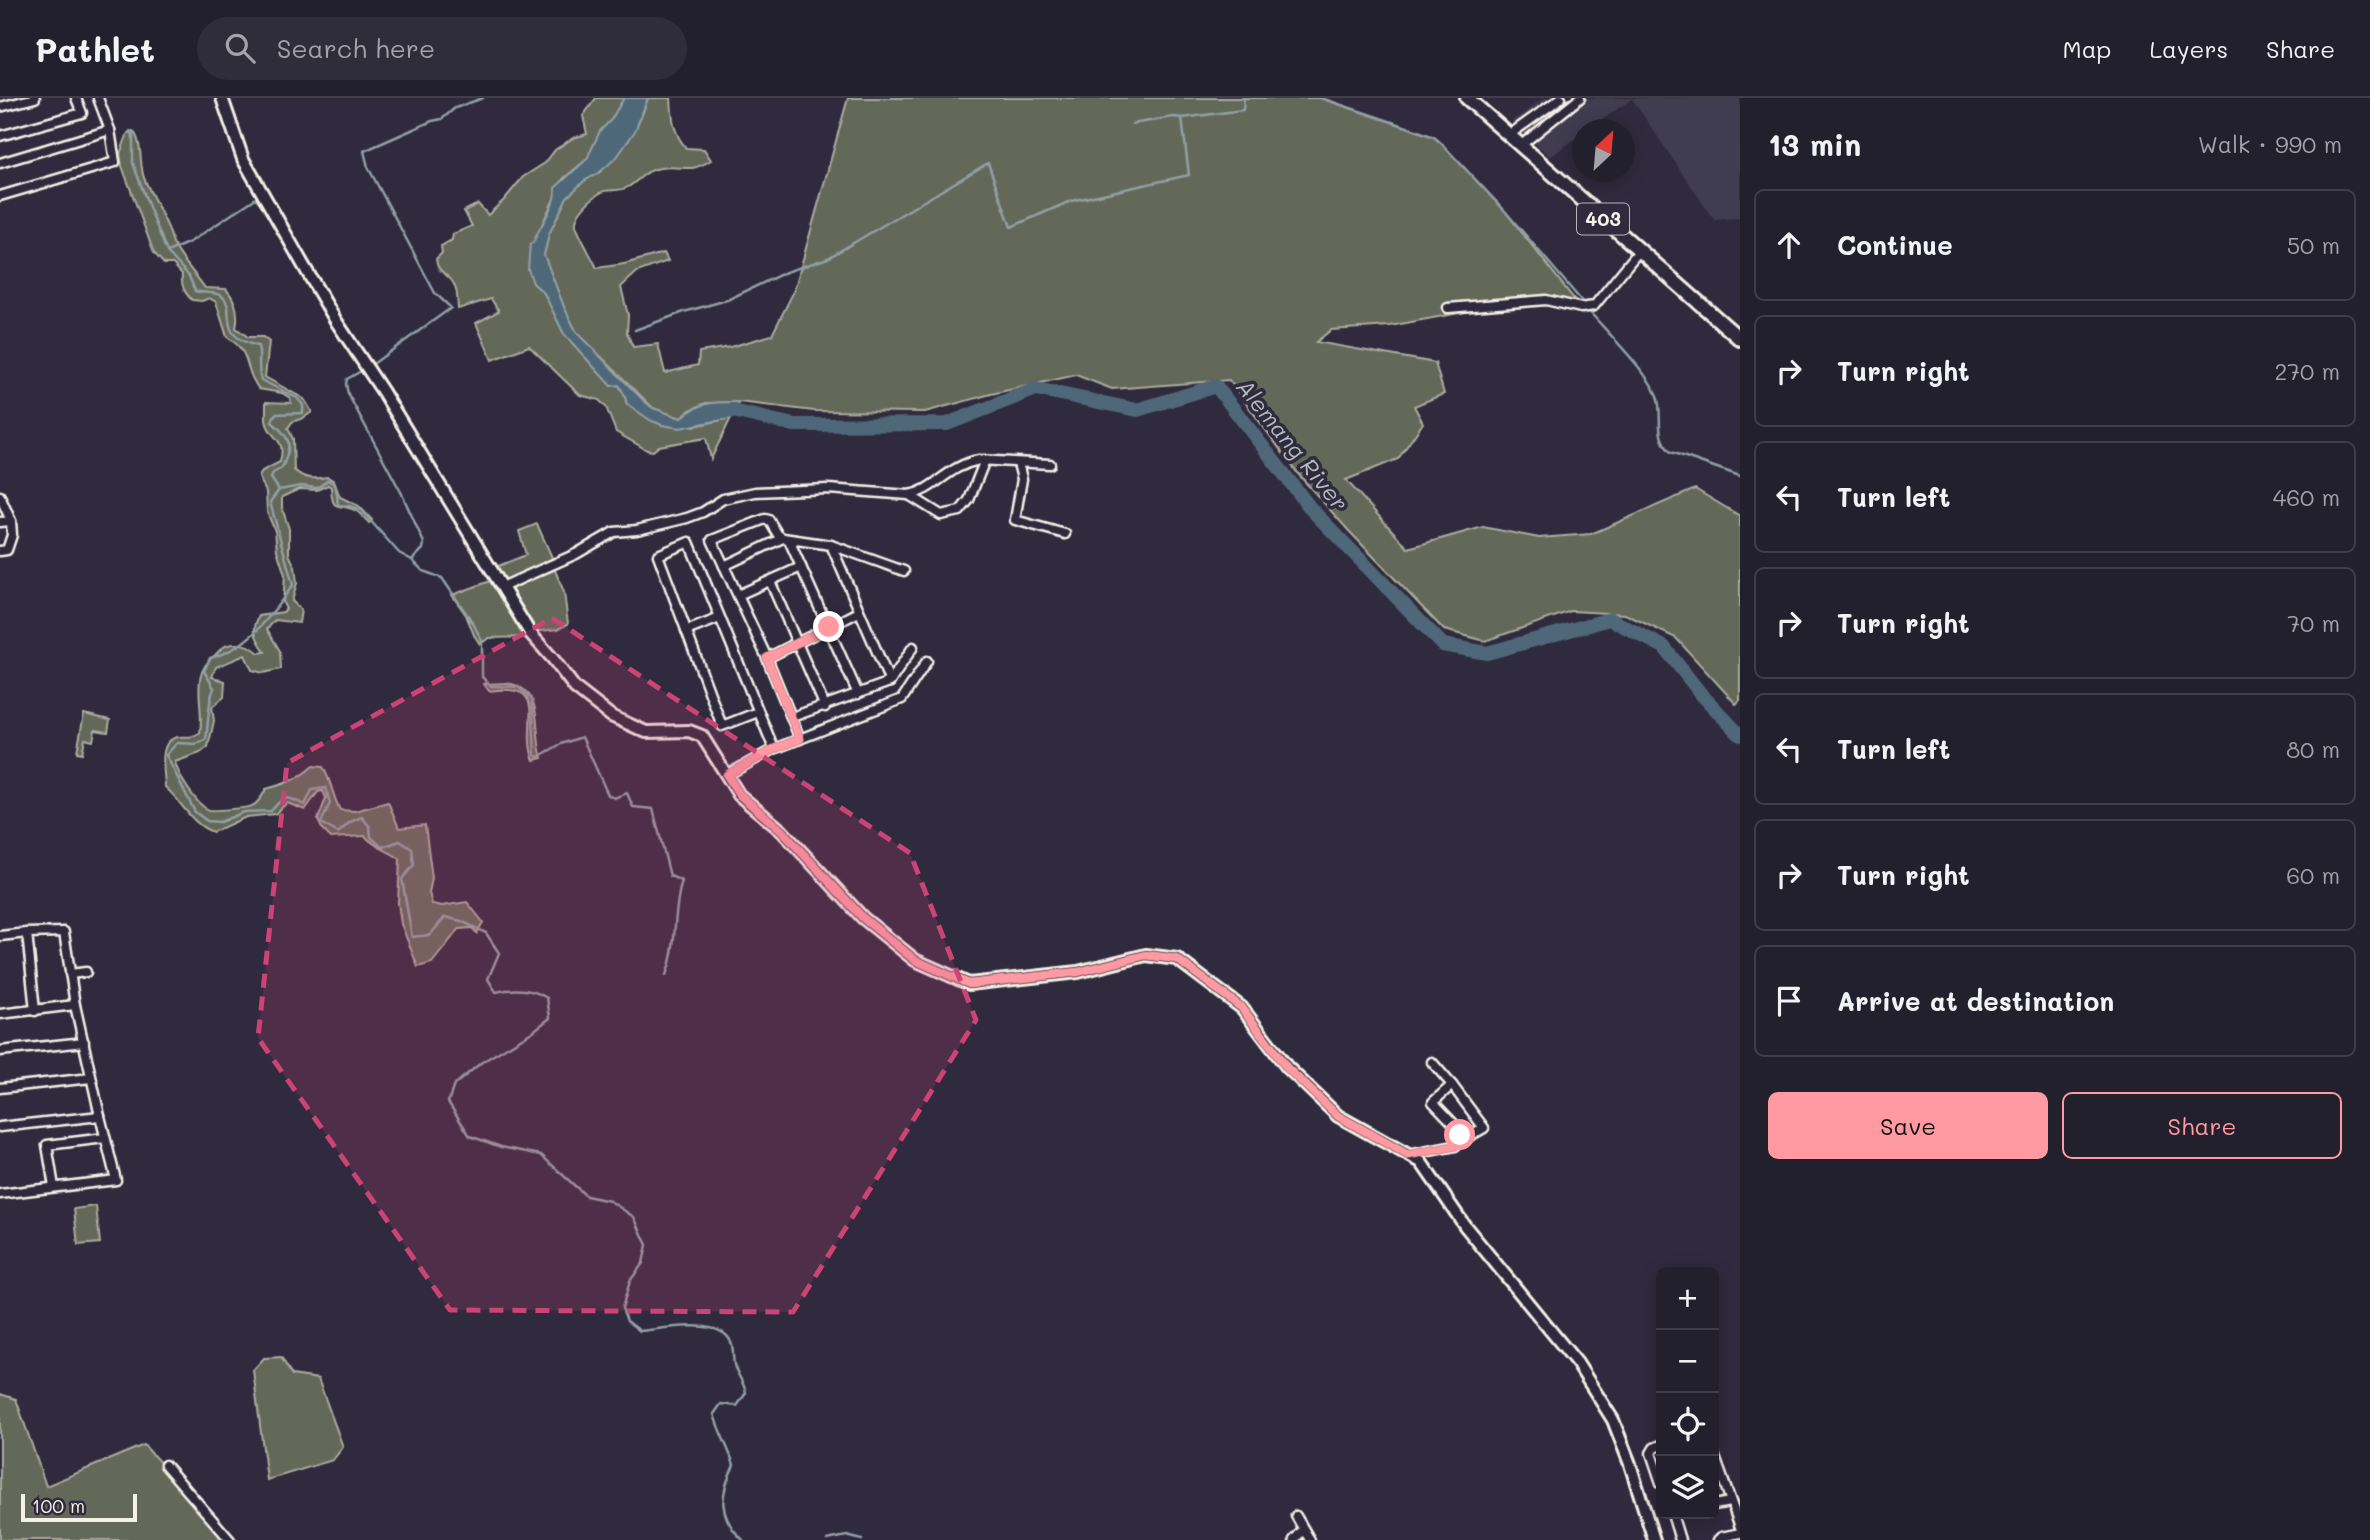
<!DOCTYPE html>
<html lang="en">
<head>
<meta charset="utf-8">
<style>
  body { margin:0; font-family:Mali,sans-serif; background:#2f2d3a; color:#f1f3f6 }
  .controls { position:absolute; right:21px; bottom:21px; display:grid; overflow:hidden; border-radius:10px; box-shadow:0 4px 18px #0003 }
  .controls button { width:63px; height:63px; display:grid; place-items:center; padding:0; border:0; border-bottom:2px solid #403e4a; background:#23202e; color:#f1f3f6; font:35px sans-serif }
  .compass { position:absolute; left:1572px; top:21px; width:63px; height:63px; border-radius:50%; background:#23202e; box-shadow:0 4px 18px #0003; rotate:26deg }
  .scale { position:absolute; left:21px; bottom:18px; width:116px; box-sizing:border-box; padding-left:7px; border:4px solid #f4f1e8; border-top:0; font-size:19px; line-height:24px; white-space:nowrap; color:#f4f1e8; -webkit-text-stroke:5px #2f2a3d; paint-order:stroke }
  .stop { position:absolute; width:21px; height:21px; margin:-16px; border:5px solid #ff9aa2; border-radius:50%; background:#fff }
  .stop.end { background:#ff9aa2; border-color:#fff; box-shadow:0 2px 7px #0008 }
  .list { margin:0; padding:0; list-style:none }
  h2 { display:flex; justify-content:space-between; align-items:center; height:91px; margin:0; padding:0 28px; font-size:30px }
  h2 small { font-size:23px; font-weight:400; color:#a3a3aa }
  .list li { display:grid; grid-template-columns:46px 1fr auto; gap:21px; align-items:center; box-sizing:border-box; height:112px; margin:0 14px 14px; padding:0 14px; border:2px solid #403e4a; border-radius:10px }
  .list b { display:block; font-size:26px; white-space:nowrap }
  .list em { font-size:23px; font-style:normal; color:#a3a3aa }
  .actions { display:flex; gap:14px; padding:21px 28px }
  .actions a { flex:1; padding:16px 0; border:2px solid #ff9aa2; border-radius:10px; text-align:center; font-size:24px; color:#ff9aa2 }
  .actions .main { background:#ff9aa2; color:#111 }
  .icon { flex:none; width:38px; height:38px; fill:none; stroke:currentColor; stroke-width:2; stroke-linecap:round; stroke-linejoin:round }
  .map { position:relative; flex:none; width:1740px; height:1442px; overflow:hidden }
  header { display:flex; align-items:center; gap:42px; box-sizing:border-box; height:98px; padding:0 35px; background:#23202e; border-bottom:2px solid #403e4a }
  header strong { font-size:33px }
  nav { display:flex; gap:38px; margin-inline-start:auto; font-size:24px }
  .search { width:490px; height:63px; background:#2f2d3a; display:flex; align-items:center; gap:18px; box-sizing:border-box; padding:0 24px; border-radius:38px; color:#a3a3aa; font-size:26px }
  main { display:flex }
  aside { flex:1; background:#23202e }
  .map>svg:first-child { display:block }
  .built { fill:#3f3c51 }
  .green { fill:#646759; stroke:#acaca0; stroke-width:2 }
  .water { fill:#506879; stroke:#929fa5; stroke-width:2 }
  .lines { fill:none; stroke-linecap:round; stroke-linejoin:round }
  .stream { stroke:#929fa5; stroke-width:2.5 }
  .river { stroke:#506879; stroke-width:14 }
  .street-casing { stroke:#f4f1e8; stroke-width:13 }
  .secondary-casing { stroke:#f4f1e8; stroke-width:16 }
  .primary-casing { stroke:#f4f1e8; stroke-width:18 }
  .street { stroke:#2f2a3d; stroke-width:8 }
  .secondary { stroke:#2f2a3d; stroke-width:10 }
  .primary { stroke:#2f2a3d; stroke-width:12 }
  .route { stroke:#ff9aa2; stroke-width:9 }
  .marked { fill:#cc4377; fill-opacity:0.2; stroke:#cc4377; stroke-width:5; stroke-dasharray:14 9; stroke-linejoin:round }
  .labels { text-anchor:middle; stroke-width:7; stroke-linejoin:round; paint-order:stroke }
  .shield { fill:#2f2a3d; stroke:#b9b5b5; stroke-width:2 }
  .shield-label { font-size:19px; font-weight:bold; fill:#f4f1e8 }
  .water-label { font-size:23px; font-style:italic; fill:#b2babc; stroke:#2f2a3d }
</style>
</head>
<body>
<header>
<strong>Pathlet</strong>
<div class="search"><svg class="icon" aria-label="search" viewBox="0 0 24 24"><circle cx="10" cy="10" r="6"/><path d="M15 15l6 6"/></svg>Search here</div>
<nav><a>Map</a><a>Layers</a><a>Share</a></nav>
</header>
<main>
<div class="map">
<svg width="1740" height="1442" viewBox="0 0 1740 1442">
  <rect width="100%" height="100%" fill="#2f2a3d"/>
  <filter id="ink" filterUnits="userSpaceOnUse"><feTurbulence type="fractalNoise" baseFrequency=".0143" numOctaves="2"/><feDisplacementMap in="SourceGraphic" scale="14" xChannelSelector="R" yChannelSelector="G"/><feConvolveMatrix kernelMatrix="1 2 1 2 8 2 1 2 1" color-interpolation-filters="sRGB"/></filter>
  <g filter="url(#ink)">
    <!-- built -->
    <path class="built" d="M1544,0H1740V120L1714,122L1632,1L1589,31L1582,32V36L1550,59L1511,24Z"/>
    <!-- green -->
    <g class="green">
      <path d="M596,0H624L611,22L600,33L587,61L563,81L530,153L533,185L544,195L564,236L611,288L619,287L624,296L627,306L637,312L695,328L731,320L711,361L706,340L659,348L653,353L647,352L616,334L606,309L599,302L580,297L529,248L492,262L476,225L499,213L491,201L458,211C457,201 458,191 452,183C445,174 437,174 436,161L442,155L441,148L452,142L453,136L472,128L464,113L478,106L488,117L504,102L523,79L545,65L555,52L573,40L587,36L583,18Z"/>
      <path d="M648,0H671C672,19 673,35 686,50L704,51L711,62C688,77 683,66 660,70C645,72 640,82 628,89C620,94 610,91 602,94C593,99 574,115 576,127C577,134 593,161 597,170L624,166L664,155L668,163L637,174L621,189L628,217L627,235L633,249L658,246L665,275L698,267L699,254L730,249L772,237L794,193L848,0H1320L1410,30L1434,39L1441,45L1505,113L1581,210L1546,202L1518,204L1390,228L1331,232L1316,244L1435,265L1444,296L1414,308L1423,325L1398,361L1346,382L1408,450L1483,429L1539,440L1591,436L1695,391L1740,418V602L1736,606L1676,540L1625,516L1571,513L1485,543L1444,532L1348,432L1299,377L1229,282L1112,291L1076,277L991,296L925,314L814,313L739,304L706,305L690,312L681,320L653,310L577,235L564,209L544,157L549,136L567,99L584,83L600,74L642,17Z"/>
      <path d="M133,33C143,44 139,66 144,80C151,97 161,113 168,130C170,135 171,140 173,145C181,162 195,175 205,190L226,191C236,202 239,216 236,230L248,239H263L269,244L265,279L304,301L312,314L303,320L292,324L288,330L293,341L294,372C305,382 314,381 328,379L334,383L340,399L359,408L372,422L369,425C365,421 361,416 356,413C340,403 332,418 331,389L328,387L317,392L299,391L282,399V410L289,431V456L295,469L297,485L292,503L301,512L299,525L275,522L267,531L280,553L281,571L263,575L252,572L245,557L216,569L212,579L225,583L224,599L212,609L214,623L208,649L200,655L175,664C178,677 196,707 209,712C212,713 249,710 252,708C259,705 263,697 266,691C285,686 299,681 313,668L323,669C332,685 332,696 340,712L355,713L388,704L399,730L425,727L432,780L429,795L432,806L442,808L467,804L483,824L477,835L472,830L459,831L432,865L418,869L401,826L398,805L400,761C387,751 377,751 365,738L331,740L322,731L318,722L326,700L323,693L318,694L305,712L287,705L275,716L246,719L213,734C191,727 182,703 165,689C165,674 156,643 178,639C189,638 189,641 200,635C205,606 188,578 215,557C220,553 222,548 228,547C241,544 250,547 259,555L265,554C257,539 250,535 259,518L283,514L286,511L283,505L285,477L277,452L275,433L267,414L266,394L259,379L262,373L280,364C287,338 269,342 266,322C266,317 266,310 266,304L291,305L290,300L282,295L259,291C242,270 254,256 227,239L216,204L209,200L202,203L192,202C184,194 181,188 182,176L173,166H164L154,155L122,68L120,56L128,35Z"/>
      <path d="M537,426L554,464L552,465L564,494L568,526L558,531L533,534L493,470L526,457L519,433Z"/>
      <path d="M493,482L529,539L489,540L480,546L474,537L466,517L452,497Z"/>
      <path d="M507,585C547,592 532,630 542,660L534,662C519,629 554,583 489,593L484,586Z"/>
      <path d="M84,616L110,622L108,634L95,632L93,643L85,641L82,655L77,654Z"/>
      <path d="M96,1108L100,1145L78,1147L74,1111Z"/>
      <path d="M281,1259L292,1277L318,1281L343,1349L333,1362L267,1382L253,1272L264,1260Z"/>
      <path d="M0,1296L16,1301L46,1388L144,1347L230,1442H0Z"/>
    </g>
    <!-- water -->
    <path class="water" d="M624,0H648L635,33L617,59L600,74L584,83L567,99L549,136L544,157L564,209L577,235L644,303L653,310L681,320C701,303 714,304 739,304L731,320L680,330L662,327L650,322L627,306L624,296L619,287L611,288L564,236L544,195L533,185L528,171L530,146L533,145C540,126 556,109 555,90L587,61L600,33L611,22Z"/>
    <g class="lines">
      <!-- stream -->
      <g class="stream">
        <path d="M1321,0L1410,30L1434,39L1441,45L1505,113L1585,207"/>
        <path d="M1132,26L1173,19L1182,20L1243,12L1244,0"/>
        <path d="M130,33L133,38V65L149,109L167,154L189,178L195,193C203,196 216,193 222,198C238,212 213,238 258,248C261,260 257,270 261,282L297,300L303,307V315L275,316L272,324C292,341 292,346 282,370L273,375L271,380L279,392L270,404L293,487C270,518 249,551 210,560L204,573L214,590C207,607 209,623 206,641L196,646L177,645L166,657L195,714L207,723L220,724L244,714L271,713C285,696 285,698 305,707L312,692L326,690L330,705L321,725L338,735L350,724L362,719L370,729L371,739L382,749L400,743L412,751L414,767L402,781L412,839L430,837L445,819L461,823L486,835L499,855L488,881L496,894C514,890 532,890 547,900L550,920L532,934L482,964L454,987L448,1004L470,1038L501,1049L541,1057L586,1098L610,1103L634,1119L647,1147L643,1165L630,1183L622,1210L627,1223L640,1233C662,1231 710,1221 727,1238C736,1247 731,1259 735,1270C739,1279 744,1285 746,1295L737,1308L721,1306L714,1316C719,1334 728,1349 734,1367C720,1396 717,1418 743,1442"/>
        <path d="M279,134L309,186"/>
        <path d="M167,154L190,144L256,100L269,116"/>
        <path d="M1588,212C1606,233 1648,274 1657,298C1664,318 1653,338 1671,354L1740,378"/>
        <path d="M635,232L684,214L727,202L786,174L828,160L988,65L1011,129L1071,103L1189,77L1182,20"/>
        <path d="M345,246L362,272"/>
        <path d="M370,268L451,210L435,195L368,69L364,53L432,23L442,21L455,10L483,0"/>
        <path d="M363,272L347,281L346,286L348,296L401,394L424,445L423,451L412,462L423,473L442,480L473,525L482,543V579L491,588L518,589L532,601L535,657L538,659L561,646L582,639L608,697L614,700L627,695L633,709L653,711L670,778L682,783C672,814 678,848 666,877"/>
        <path d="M279,392L301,388L317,390L328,382C339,387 336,397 338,407L349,408L361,412L399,455L412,462"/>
        <path d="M827,1442L847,1438L862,1442"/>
      </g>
      <!-- river -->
      <path class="river" d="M715,315L733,313L794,327L947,326L1036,291L1137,312L1216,288L1311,411L1443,547L1487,555L1610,521L1664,549L1701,596L1740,637"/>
      <!-- street casing -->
      <g class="street-casing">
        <g id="street">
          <path d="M0,9L35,0"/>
          <path d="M1509,37L1561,0"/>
          <path d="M0,38L82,15L76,0"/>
          <path d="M1520,48L1580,0"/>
          <path d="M0,65L110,32L98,0"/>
          <path d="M0,98L115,64L110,32"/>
          <path d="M1448,210L1546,202L1581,210L1594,208L1639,153"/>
          <path d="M1018,365L1022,381L1015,422L1065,436"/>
          <path d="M909,397L941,417L960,413L969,402L985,362"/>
          <path d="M0,398L11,423L0,424"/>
          <path d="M789,442L858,596"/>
          <path d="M831,447L904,473"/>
          <path d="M0,453L7,452L12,437L11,423"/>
          <path d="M724,468L783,440"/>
          <path d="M770,483L825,609"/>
          <path d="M502,489L576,456L614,434L637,432L687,420L703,414L723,401L755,394L828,391L909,397C936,392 947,368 979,362L1050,366"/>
          <path d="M738,497L801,469"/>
          <path d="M686,533L720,520"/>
          <path d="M767,560L859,514"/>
          <path d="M758,614L722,628L658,457L689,444L774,651"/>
          <path d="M792,619L890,584L913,549"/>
          <path d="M800,641L767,560L712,442L765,421L769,422L778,437L783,440L831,447L890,584"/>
          <path d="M727,677L774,651L902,601L927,563"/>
          <path d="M0,838L27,835"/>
          <path d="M70,876L86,874"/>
          <path d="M0,916L75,907"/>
          <path d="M0,953L84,944"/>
          <path d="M1452,987L1484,1030L1461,1043"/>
          <path d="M0,990L91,980"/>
          <path d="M0,1029L100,1018L75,907L64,834L27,835L35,913"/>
          <path d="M1408,1057L1455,1048L1461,1043L1456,1028L1433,1004L1452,987L1432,964"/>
          <path d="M54,1089L47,1047L105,1040"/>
          <path d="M0,1096L116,1082L100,1018"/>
          <path d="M1661,1347L1654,1350L1651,1355L1661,1385"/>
          <path d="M1714,1356L1740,1429"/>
          <path d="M165,1367L230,1442"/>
          <path d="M1714,1407L1730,1404"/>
          <path d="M1672,1416L1680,1442"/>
          <path d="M1296,1418L1310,1442"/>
          <path d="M1294,1442L1303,1432"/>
          <path d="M1718,1442L1721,1439L1740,1435"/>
        </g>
      </g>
      <!-- secondary casing -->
      <g class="secondary-casing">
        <path id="secondary" d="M222,0L243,61L305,170L336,223L383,294L530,535L553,561L575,590L611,618L646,634L689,633L702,638L739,697L782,733L863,820L915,862L969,886L1078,874L1146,857L1177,861L1242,910L1287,969L1338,1018L1421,1064L1465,1128L1577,1265L1613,1322L1630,1366L1654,1442"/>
      </g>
      <!-- primary casing -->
      <g class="primary-casing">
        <path id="primary" d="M1467,0L1740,241"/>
      </g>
      <!-- street -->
      <use href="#street" class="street"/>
      <!-- secondary -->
      <use href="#secondary" class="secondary"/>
      <!-- primary -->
      <use href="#primary" class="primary"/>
    </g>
  </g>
  <g class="lines" filter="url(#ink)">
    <!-- route -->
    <path class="route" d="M829,529L767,560L800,641L774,651L727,677L740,697L782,733L863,820L915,862L969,886L1078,874L1146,857L1177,861L1242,910L1287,970L1338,1018L1408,1057L1455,1048L1460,1045V1037"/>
  </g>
  <!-- marked area -->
  <path class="marked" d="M552,520L910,755L976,922L793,1214L450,1212L258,940L287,665Z"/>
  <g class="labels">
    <!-- shield labels -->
    <rect class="shield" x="1577" y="105.5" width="52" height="31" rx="5"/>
    <g class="shield-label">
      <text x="1603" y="128">403</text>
    </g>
    <!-- water labels -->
    <g class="water-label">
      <text transform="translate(1292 347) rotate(51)" y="8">Alemang River</text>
    </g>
  </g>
</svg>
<div class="controls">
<button>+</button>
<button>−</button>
<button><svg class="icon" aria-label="locate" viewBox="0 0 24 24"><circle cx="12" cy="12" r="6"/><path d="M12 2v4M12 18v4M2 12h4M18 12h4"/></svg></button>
<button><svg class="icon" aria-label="layers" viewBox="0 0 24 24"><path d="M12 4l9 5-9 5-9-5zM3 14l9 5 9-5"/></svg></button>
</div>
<svg class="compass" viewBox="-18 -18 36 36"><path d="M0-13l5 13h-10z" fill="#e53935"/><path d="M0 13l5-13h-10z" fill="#a3a3aa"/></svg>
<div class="scale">100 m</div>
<div class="stop" style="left:1460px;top:1037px"></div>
<div class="stop end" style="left:829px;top:529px"></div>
</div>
<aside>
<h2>13 min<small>Walk · 990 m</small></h2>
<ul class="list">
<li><svg class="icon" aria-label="ahead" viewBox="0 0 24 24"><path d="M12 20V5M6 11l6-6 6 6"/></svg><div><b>Continue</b></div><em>50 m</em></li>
<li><svg class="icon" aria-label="right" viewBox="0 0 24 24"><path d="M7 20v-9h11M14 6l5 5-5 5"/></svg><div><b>Turn right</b></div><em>270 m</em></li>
<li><svg class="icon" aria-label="left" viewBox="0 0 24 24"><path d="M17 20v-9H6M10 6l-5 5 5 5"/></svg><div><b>Turn left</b></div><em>460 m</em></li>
<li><svg class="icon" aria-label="right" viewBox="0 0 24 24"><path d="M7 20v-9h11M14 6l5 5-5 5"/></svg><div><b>Turn right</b></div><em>70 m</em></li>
<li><svg class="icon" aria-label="left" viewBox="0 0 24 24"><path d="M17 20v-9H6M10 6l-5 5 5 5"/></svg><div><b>Turn left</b></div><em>80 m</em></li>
<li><svg class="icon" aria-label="right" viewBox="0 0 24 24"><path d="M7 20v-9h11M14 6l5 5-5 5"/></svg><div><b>Turn right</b></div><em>60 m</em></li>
<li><svg class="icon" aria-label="arrive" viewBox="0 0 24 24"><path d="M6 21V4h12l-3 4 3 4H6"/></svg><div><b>Arrive at destination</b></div></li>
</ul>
<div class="actions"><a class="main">Save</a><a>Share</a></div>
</aside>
</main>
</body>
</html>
